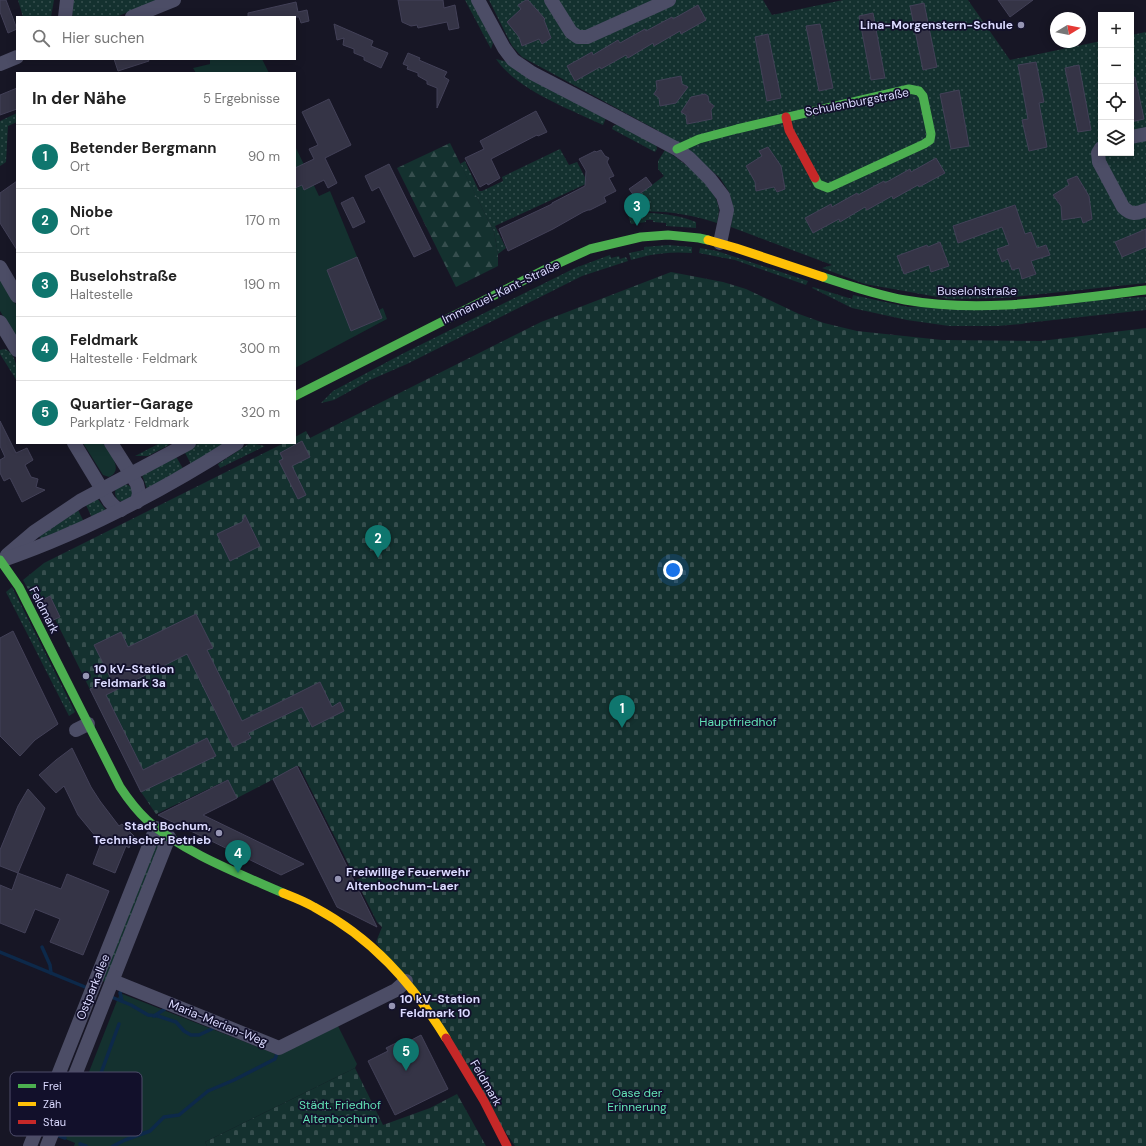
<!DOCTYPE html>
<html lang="de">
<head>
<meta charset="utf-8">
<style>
  body { margin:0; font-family:"DM Sans",sans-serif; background:#f2f2f2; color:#222 }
  .controls { position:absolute; right:12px; top:12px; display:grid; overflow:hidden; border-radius:0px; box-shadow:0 2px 10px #0003 }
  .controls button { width:36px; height:36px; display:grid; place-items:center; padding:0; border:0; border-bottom:1px solid #e0e0e0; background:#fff; color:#222; font:20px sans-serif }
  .compass { position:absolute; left:1050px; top:12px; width:36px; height:36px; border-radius:50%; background:#fff; box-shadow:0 2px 10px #0003; rotate:80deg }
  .you { position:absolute; left:673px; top:570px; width:14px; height:14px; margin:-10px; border:3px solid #fff; border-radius:50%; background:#1a73e8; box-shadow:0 0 0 6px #1a73e833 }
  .badge { display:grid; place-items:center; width:26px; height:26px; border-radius:50%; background:#0f766e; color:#fff; font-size:13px; font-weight:700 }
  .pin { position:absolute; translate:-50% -33px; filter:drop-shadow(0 1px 2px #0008) }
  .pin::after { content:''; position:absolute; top:21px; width:14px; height:12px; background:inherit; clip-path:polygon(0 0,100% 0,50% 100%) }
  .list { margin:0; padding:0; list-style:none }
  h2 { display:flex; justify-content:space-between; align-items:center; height:52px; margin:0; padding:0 16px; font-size:17px }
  h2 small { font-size:13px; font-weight:400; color:#767676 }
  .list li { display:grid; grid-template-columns:26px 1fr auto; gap:12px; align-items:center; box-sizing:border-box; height:64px; padding:0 16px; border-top:1px solid #e0e0e0 }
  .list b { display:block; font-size:15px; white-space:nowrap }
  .list p { margin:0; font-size:13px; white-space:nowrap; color:#767676 }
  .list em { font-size:13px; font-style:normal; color:#767676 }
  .icon { flex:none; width:22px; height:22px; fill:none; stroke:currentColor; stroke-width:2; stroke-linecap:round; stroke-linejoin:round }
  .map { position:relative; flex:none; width:1146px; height:1146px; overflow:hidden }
  .search { position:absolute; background:#fff; box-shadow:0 2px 10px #0003; left:16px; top:16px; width:280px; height:44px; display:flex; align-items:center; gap:10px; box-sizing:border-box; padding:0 14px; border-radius:0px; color:#767676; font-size:15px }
  .panel { position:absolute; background:#fff; box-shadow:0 2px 10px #0003; left:16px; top:72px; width:280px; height:372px; border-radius:0px }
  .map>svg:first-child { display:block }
  .grass { fill:url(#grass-dots) }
  .forest { fill:url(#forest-firs) }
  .cemetery { fill:url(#cemetery-stones) }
  .park { fill:#14312f }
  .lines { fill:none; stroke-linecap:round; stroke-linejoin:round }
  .stream { stroke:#0d294a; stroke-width:3.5 }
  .building { fill:#353446; stroke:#434158 }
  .street { stroke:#4c4d66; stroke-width:14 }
  .fast { stroke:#4caf50; stroke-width:9 }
  .slow { stroke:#ffc107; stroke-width:9 }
  .jam { stroke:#c62828; stroke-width:9 }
  .poi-dot { fill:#9695b3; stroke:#12102b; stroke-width:1.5 }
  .labels { text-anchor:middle; stroke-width:3.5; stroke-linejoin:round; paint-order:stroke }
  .poi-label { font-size:12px; font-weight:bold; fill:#dbdaff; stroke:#12102b; text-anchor:start }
  .street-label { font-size:12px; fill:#dbdaff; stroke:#12102b }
  .park-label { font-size:12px; fill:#62e3b6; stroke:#12102b }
  .key { fill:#12102b; stroke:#4e4d6b; stroke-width:1 }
  .key-label { font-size:11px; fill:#dbdaff }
</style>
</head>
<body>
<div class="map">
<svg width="1146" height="1146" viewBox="0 0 1146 1146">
  <defs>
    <pattern id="grass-dots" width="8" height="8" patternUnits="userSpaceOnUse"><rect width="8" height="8" fill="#14312f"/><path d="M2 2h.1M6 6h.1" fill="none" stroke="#364e4e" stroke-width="1.8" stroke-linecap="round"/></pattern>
    <pattern id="forest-firs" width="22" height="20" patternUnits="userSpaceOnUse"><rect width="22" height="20" fill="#14312f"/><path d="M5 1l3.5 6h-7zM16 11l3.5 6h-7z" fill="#364e4e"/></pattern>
    <pattern id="cemetery-stones" width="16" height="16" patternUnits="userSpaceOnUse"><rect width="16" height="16" fill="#14312f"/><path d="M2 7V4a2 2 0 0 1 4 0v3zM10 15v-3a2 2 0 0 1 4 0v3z" fill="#364e4e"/></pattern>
  </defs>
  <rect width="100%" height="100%" fill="#171625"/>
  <!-- grass -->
  <g class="grass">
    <path d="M18,0H54L51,17H23Z"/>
    <path d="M73,0H158L116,17H74L72,15Z"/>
    <path d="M465,0H472L493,43L491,49Z"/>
    <path d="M489,0H763L772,15L843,0H968L1010,60L1101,41V153H1131V35L1146,32V283L1004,298L949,299L865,284L822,268L832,265L731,227L733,206L729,192L720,178L682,145L655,129L522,57L512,46Z"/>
    <path d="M496,59L504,61L606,118L603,125C570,109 517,90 496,59Z"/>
    <path d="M17,113V122L8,126L6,162L0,166V121Z"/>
    <path d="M618,124L656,144L657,149L655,152L612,129L613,126Z"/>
    <path d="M560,149L569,165L577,162L588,183L495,226L506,248L498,254L494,232L460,164L465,161L479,191H482L503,181L502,177Z"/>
    <path d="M665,150C682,161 714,184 718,205C720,211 718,217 717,223C689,214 659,209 630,213L625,205L664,176L658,169V161Z"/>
    <path d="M651,213C667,214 681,216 696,222V228L666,226V223L653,222V220H646V222L631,224L628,215Z"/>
    <path d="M668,245L692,247V253C670,251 651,254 631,260L629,253L644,250V247Z"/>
    <path d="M700,248L717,251L808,281L806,285L735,260L699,253Z"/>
    <path d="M610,255L611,258L619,256L620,259L626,257L628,261L582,276L407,364L370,380L334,400L321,403L333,391L402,354L575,268Z"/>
    <path d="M813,287L852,299L853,295L908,307L1146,297V310L1026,323L1022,324L998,326H949L907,320L852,308L812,288Z"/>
    <path d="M5,349C17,355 17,369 17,381L0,354V350Z"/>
    <path d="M160,443H166L169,445L148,456H135Z"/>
    <path d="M200,443H227L192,466L184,451Z"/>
    <path d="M250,443L265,446L220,468L218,464Z"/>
    <path d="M175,455L184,470L147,489L142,475Z"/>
    <circle cx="124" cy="493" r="9"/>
    <path d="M97,498L106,510L92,518L86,505Z"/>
    <path d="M78,510L84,522L41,539L39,536Z"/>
    <path d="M12,587L75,712L69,716L6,592Z"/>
    <path d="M161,840L108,983L100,980L156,841Z"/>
  </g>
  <!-- forest -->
  <path class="forest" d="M450,143L494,232L498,254V266L456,287L397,168Z"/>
  <!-- cemetery -->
  <g class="cemetery">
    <path d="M671,272L723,282L746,289L799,314L824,323L857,331L942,340L1041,341L1146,328V1146H515L376,942L382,927L377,922L356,880L361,878L359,873L354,875L299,766L237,798L227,780L156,814L141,792L55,619L47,623L23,580L44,563L284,443H295V437L306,431L310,438L541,322Z"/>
    <path d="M355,1068L383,1125L430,1108L457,1094L486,1146H207L205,1142Z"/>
  </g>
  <!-- park -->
  <g class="park">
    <path d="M212,59H262L269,73H196L193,68L210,64V60Z"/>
    <path d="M295,146L319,196L330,191L379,310L383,308L387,319L295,368Z"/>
    <path d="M0,280L17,306V338L0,311Z"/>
    <path d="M83,443H103C109,453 125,470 109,477L103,475Z"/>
    <path d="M120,993L278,1055L338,1026L357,1064L355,1068L205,1142L207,1146H74L75,1143L63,1138Z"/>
  </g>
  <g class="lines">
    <!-- stream -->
    <g class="stream">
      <path d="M42,947L50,965L51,973"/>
      <path d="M0,952L90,989"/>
      <path d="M122,989L120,993L122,1001"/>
      <path d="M109,996L131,1005L148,1015L158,1016L176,1022L184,1031L191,1035H199L216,1027"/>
      <path d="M154,1016L168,1007"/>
      <path d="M25,1122L35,1126"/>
      <path d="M82,1123L80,1118L88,1094L101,1073L119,1024"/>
      <path d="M54,1134L65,1138"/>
      <path d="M80,1144L86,1146"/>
      <path d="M113,1146L125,1140L150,1131L164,1117L179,1115L208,1091L234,1080L275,1059L278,1051"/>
    </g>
  </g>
  <!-- building -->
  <g class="building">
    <path d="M0,0H6L17,29L8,33L0,12Z"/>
    <path d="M398,0H443L444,8L455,5L459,28L449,30L447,22L418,28L417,25L411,26L402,22Z"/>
    <path d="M526,0H528L545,19L544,20L551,38L542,44L539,39L522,46L519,37L507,22L521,9L518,5Z"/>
    <path d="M998,0H1033L1010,17Z"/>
    <path d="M296,2L298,12L307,10L309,21L301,23L299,17H248V13Z"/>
    <path d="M924,3L937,67L923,70L910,6Z"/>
    <path d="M698,5L706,20L681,34L680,31L654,46L653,43L628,58L626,55L601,69L600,67L575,81L567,66L592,52L593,55L618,40L620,43L645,29L646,31L672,17L673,19Z"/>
    <path d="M873,13L885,78L871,80L859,16Z"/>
    <path d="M334,24L373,41L371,46L388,53L381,68L364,60V57L354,53V49L343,45L344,38L337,40Z"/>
    <path d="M820,24L833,88L819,91L806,26Z"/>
    <path d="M768,34L781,98L767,101L755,37Z"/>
    <path d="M408,53L420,58L419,60L447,72L444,77L449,80L437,108V88L427,84V81L418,76V73L407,69L408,66L403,64Z"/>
    <path d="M114,59H148L149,61L118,71Z"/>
    <path d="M1036,62L1044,102L1039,103L1047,147L1029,151L1022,120L1028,119L1018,65Z"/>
    <path d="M1079,65L1091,130L1078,132L1065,68Z"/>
    <path d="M681,76L682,84L688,87L676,103L660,106L659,98L654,94L657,89L656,81Z"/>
    <path d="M1135,77L1144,119L1131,122V78Z"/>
    <path d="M17,88V109L0,115V95Z"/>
    <path d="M959,90L969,146L951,149L940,94Z"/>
    <path d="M705,94L708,96L709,102L714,106L711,110L712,119L687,124L686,115L681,112L691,97Z"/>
    <path d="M329,99L351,145L325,158L337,183L328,188L324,180L304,190L302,185L295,188V168L314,159L309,149L318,145L302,112Z"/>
    <path d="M536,111L547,132L538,136L537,135L491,159L500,178L488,185L487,183L480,187L465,158L484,149L480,141Z"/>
    <path d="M768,147L781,166L785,189L777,192L774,187L756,191L755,182L746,166L762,156L759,151Z"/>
    <path d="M601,150L605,156L609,158L607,162L614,176L609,178L616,191L604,197L606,202L590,210H588L583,212L553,229L508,251L499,229L552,204V203L585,186L586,171L579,159L595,151L596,152Z"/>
    <path d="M936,158L945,173L919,187L918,185L893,199L892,196L867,210L865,207L840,222L839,219L813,233L805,218L831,204L832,207L857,193L858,195L884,181L885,183L910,169L911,172Z"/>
    <path d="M389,164L431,249L414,257L379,187L372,191L365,176Z"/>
    <path d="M1077,176L1089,196L1092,219L1083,223L1081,217L1062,220L1061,206L1053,195L1069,185L1067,180Z"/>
    <path d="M646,177L652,185L635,197L629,189Z"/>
    <path d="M17,181V250L0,223V193Z"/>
    <path d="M353,197L365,222L353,228L341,203Z"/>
    <path d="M1015,205L1025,234L1031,232L1037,248L1046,245L1050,255L1031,261L1036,274L1022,279L1019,268L1012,270L1008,259L1002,262L997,249L1009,245L1002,227L958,243L953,226Z"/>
    <path d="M1146,229V247L1122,257L1115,242Z"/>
    <path d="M940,242L949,266L931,272L929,265L904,274L897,256L927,245L928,247Z"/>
    <path d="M357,257L382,318L351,331L327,270Z"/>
    <path d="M0,421L16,453L27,448L33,460L25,465L31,477L38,479L36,487L45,490L22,502L10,478L4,481L0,473V460L5,457L0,446Z"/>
    <path d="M302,441L310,457L292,466L306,495L298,499L279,461L283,459L280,453Z"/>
    <path d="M245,515L260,546L230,561L217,534L242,522Z"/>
    <path d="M50,596L60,617L49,622L39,602Z"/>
    <path d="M196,614L213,648L207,650L242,721L320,682L332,707L340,702L344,711L312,727L302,707L248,733L251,738L233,747L187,654L106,695L143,770L207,738L216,756L141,792L90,689L111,679L94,645L121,632L128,647Z"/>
    <path d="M13,631L58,724L35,740L20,756L0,736V638Z"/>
    <path d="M72,748L91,787L100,801L119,826L122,824L134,836L129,848L126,846L115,873L93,864L101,843L78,815L64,786L56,793L39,775L56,760Z"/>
    <path d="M297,766L337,846L377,927L337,907L273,779Z"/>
    <path d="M228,780L237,798L203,815L304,864L281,875L158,815Z"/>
    <path d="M28,789L45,808L18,873L0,866V850L18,806Z"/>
    <path d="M18,873L61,889L67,874L109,891L83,955L50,942L60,919L35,909L25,933L0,923V885L12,890Z"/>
    <path d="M421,1035L448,1089L395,1115L368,1061L388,1051L386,1048L400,1041L402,1045Z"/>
  </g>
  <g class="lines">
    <!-- street -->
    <g class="street">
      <path d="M478,0L504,48L513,60L532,73L613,115L677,149L689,158L710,179L723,196L727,210L720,243"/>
      <path d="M551,0L571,32L578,37H587L669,0"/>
      <path d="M65,17L67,0"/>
      <path d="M132,17L174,0"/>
      <path d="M0,64L17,57"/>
      <path d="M1131,137L1146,134"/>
      <path d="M1101,148L1098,153L1099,162L1123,207C1131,215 1136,214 1146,210"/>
      <path d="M0,267L17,296"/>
      <path d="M0,322L17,350"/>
      <path d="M74,443L109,501L115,507L121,510"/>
      <path d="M111,443L137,484L139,493L137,502"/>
      <path d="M7,555L34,532L80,501L189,443"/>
      <path d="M0,561C85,532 162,491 237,443"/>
      <path d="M76,730L88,724"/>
      <path d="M113,981L279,1048L396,990L406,981"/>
      <path d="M30,1146L156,828"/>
      <path d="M47,1146L169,837"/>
    </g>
    <!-- fast -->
    <g class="fast">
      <path d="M677,149L699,139L737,129L909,89L919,91L923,96L931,134L930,140L924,144L828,188L818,184L815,178"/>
      <path d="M823,277C850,286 877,295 905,300C985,314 1067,299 1146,290"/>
      <path d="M295,396L546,269L590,249L641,237L668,235L699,238L708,240"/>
      <path d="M0,560L19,587L120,787C128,799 136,810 147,820C182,852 240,874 283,893"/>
    </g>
    <!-- slow -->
    <g class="slow">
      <path d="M708,240L736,248L823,277"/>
      <path d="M283,893C293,897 304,901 314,907C372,938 411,982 446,1038"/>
    </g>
    <!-- jam -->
    <g class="jam">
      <path d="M786,117L789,130L815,178"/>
      <path d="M446,1038L484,1101L507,1146"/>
    </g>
  </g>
  <!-- markers -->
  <g class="poi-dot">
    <circle cx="1021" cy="25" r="4"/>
    <circle cx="86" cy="676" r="4"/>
    <circle cx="219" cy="833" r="4"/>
    <circle cx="338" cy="879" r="4"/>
    <circle cx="392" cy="1006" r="4"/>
  </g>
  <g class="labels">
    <!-- poi labels -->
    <g class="poi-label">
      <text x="1013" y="29" text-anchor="end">Lina-Morgenstern-Schule</text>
      <text x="94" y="673">10 kV-Station<tspan x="94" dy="14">Feldmark 3a</tspan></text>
      <text x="211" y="830" text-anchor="end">Stadt Bochum,<tspan x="211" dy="14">Technischer Betrieb</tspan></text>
      <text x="346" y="876">Freiwillige Feuerwehr<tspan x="346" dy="14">Altenbochum-Laer</tspan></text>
      <text x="400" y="1003">10 kV-Station<tspan x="400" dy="14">Feldmark 10</tspan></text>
    </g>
    <!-- street labels -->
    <g class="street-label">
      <text transform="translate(857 102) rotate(-11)" y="4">Schulenburgstraße</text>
      <text x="977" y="295">Buselohstraße</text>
      <text transform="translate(501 292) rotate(-26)" y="4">Immanuel-Kant-Straße</text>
      <text transform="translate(44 610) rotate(63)" y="4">Feldmark</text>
      <text transform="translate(93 987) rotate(-68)" y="4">Ostparkallee</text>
      <text transform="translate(218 1023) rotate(22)" y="4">Maria-Merian-Weg</text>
      <text transform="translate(486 1083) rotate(60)" y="4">Feldmark</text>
    </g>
    <!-- park labels -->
    <g class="park-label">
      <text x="738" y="726">Hauptfriedhof</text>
      <text x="637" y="1097">Oase der<tspan x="637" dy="14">Erinnerung</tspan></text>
      <text x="340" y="1109">Städt. Friedhof<tspan x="340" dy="14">Altenbochum</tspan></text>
    </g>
  </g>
  <!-- legend -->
  <rect x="10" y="1072" width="132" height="64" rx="6" class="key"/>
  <rect x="18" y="1084" width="18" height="4" fill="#4caf50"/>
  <rect x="18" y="1102" width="18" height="4" fill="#ffc107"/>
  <rect x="18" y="1120" width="18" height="4" fill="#c62828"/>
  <g class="key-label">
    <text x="43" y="1090">Frei</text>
    <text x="43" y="1108">Zäh</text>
    <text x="43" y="1126">Stau</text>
  </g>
</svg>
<div class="controls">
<button>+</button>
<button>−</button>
<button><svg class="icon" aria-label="locate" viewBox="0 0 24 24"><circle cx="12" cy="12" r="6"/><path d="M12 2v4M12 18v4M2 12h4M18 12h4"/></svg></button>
<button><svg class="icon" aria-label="layers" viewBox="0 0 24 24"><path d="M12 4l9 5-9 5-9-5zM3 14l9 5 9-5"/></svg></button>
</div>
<svg class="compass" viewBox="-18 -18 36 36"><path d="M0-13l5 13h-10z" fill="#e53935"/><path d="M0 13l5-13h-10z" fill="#767676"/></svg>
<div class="you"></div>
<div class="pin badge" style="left:622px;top:728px">1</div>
<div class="pin badge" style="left:378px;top:558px">2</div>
<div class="pin badge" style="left:637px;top:226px">3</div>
<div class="pin badge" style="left:238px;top:873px">4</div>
<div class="pin badge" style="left:406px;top:1071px">5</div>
<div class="search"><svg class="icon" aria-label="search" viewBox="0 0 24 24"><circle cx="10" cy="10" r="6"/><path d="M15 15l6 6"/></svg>Hier suchen</div>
<section class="panel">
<h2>In der Nähe<small>5 Ergebnisse</small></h2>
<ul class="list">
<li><span class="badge">1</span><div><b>Betender Bergmann</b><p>Ort</p></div><em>90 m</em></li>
<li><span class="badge">2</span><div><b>Niobe</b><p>Ort</p></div><em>170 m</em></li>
<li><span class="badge">3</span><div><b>Buselohstraße</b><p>Haltestelle</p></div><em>190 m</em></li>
<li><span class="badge">4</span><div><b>Feldmark</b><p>Haltestelle · Feldmark</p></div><em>300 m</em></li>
<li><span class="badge">5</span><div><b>Quartier-Garage</b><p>Parkplatz · Feldmark</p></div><em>320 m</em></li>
</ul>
</section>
</div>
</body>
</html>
